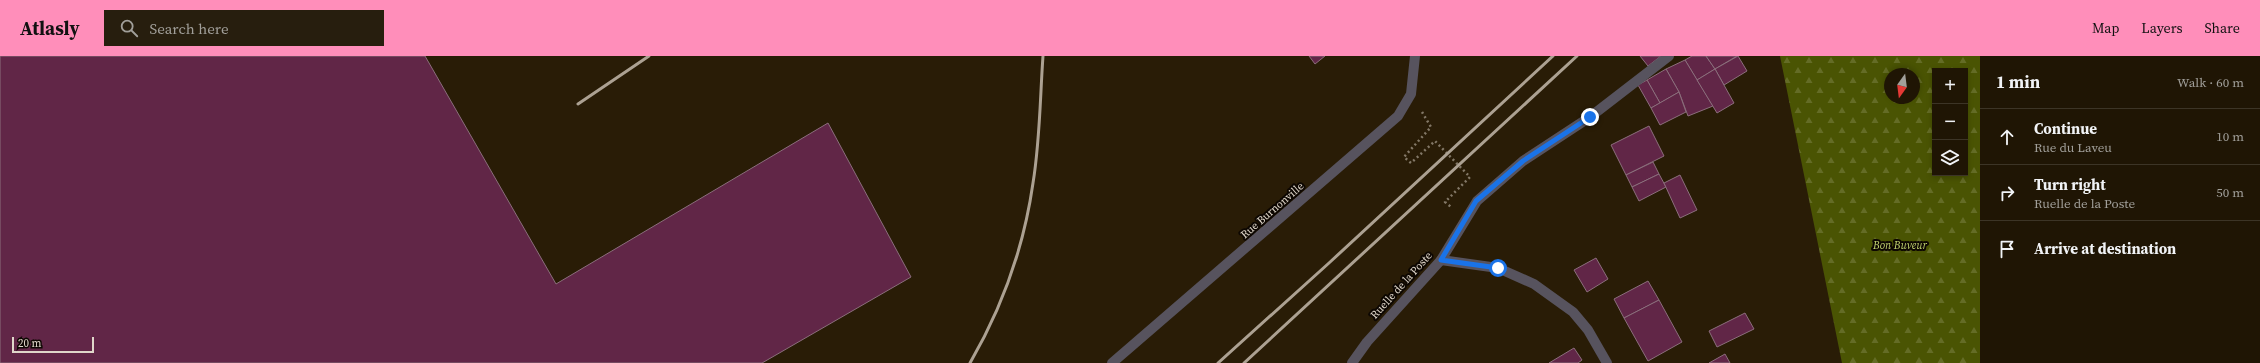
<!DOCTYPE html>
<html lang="en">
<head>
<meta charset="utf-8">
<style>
  body { margin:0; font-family:"Source Serif 4",serif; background:#271e0e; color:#f1f3f6 }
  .controls { position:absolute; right:12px; top:12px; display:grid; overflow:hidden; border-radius:0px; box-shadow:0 2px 6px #0003 }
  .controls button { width:36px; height:36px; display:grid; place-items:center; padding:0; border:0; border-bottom:1px solid #3c3426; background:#1f1504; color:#f1f3f6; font:20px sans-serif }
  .compass { position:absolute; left:1884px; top:12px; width:36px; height:36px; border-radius:50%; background:#1f1504; box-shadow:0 2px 6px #0003; rotate:194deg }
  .scale { position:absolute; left:12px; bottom:10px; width:82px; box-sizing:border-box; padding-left:4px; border:2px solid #e0d7ca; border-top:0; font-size:11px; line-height:14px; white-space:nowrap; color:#e0d7ca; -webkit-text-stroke:3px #0d0702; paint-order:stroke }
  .stop { position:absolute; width:12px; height:12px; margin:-9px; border:3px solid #1a73e8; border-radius:50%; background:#fff }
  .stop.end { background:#1a73e8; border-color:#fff; box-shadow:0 1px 4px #0008 }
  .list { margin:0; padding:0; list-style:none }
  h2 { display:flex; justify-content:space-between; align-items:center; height:52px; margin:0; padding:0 16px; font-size:17px }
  h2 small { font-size:13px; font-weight:400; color:#a19f9a }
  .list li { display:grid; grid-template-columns:26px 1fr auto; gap:12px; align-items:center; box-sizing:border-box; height:56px; padding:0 16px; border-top:1px solid #3c3426 }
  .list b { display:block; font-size:15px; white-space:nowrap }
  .list p { margin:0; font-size:13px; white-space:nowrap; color:#a19f9a }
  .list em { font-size:13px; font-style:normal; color:#a19f9a }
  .icon { flex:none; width:22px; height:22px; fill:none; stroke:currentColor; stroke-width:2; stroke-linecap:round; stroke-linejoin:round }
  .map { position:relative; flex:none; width:1980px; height:307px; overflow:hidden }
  header { display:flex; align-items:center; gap:24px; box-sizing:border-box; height:56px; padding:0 20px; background:#ff8eba; color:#111 }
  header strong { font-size:19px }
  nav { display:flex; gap:22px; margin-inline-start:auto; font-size:14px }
  .search { width:280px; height:36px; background:#271e0e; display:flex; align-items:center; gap:10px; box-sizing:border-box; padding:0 14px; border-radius:0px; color:#a19f9a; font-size:15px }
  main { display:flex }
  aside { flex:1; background:#1f1504 }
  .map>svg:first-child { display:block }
  .forest { fill:url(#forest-firs); fill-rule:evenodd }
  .building { fill:#612647; stroke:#8b6e7c }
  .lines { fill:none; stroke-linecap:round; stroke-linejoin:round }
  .path { stroke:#837867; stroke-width:2.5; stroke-dasharray:2 3; stroke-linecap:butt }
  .street { stroke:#57535e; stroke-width:10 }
  .rail { stroke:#aca192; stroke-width:3 }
  .route { stroke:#1a73e8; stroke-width:5 }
  .labels { text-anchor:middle; stroke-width:4; stroke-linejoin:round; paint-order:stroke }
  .street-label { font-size:11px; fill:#e0d7ca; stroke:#0d0702 }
  .park-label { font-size:11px; font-style:italic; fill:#c1d26f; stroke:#0d0702 }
</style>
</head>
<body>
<header>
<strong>Atlasly</strong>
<div class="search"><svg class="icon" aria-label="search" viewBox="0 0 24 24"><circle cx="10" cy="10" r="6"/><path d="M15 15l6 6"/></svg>Search here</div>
<nav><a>Map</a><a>Layers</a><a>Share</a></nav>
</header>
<main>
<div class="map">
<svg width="1980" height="307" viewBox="0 0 1980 307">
  <defs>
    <pattern id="forest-firs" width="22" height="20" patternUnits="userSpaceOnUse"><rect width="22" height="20" fill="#4a5403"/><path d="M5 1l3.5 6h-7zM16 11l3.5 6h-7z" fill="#646c26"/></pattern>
  </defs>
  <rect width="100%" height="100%" fill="#291c06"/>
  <!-- forest -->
  <path class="forest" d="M1780,0H1980V307H1842ZM1935,15H1965V117H1935ZM1890,18H1914V42H1890Z"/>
  <!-- building -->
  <g class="building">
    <path d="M0,0H425L556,228L828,67L911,221L762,307H0Z"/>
    <path d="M1309,0H1325L1315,8Z"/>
    <path d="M1640,0H1661L1648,10Z"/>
    <path d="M1692,0H1706L1715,13L1697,24L1685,4Z"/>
    <path d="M1706,0H1737L1715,13Z"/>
    <path d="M1738,0L1747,15L1724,29L1715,13Z"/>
    <path d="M1685,4L1713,50L1688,60L1679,36L1666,13Z"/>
    <path d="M1666,13L1679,36L1660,47L1647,24Z"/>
    <path d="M1715,13L1734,47L1717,57L1697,24Z"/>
    <path d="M1647,24L1660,47L1651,52L1638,29Z"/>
    <path d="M1679,36L1686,56L1660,69L1651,52Z"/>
    <path d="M1649,70L1664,100L1626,119L1611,89Z"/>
    <path d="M1653,106L1659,118L1632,131L1626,119Z"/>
    <path d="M1659,118L1666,131L1639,145L1632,131Z"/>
    <path d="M1680,119L1697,154L1680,162L1664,127Z"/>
    <path d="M1596,202L1608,223L1587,236L1574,214Z"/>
    <path d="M1648,225L1659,244L1624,262L1614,243Z"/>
    <path d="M1659,244L1682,286L1648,305L1624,262Z"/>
    <path d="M1745,257L1754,273L1717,291L1709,275Z"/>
    <path d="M1574,292L1582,304L1578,307H1549Z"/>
    <path d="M1725,298L1730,307H1709Z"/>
  </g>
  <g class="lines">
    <!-- path -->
    <path class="path" d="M1422,56L1431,71L1404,101L1411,107L1435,85L1470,121L1445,146L1451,151"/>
    <!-- street -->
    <g class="street">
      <path d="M1441,204L1498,212L1534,228L1573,256L1588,274L1607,307"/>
      <path d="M1112,307L1398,60L1411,38L1415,0"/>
      <path d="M1352,307L1367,286L1441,204L1477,145L1523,105L1590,61L1669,0"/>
    </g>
    <!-- rail -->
    <g class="rail">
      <path d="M578,48L649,0"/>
      <path d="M970,307C1002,252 1024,190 1033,127C1040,85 1040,42 1043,0"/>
      <path d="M1218,307L1329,207L1553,0"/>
      <path d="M1244,307L1577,0"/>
    </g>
  </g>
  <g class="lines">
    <!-- route -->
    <path class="route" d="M1498,212L1441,204L1476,145L1523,105L1590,61"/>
  </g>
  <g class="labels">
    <!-- street labels -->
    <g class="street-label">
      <text transform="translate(1272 154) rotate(-41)" y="4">Rue Burnonville</text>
      <text transform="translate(1401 229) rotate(-48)" y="4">Ruelle de la Poste</text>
    </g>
    <!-- park labels -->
    <g class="park-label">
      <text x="1900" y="193">Bon Buveur</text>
    </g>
  </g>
</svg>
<div class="controls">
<button>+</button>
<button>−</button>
<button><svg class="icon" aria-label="layers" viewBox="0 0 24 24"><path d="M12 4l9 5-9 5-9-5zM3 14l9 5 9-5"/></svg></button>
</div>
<svg class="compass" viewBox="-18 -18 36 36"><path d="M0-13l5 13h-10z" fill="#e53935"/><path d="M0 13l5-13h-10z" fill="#a19f9a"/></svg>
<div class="scale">20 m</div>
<div class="stop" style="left:1498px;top:212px"></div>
<div class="stop end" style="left:1590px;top:61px"></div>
</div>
<aside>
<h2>1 min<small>Walk · 60 m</small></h2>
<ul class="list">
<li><svg class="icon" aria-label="ahead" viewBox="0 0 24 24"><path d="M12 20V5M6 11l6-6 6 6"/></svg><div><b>Continue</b><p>Rue du Laveu</p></div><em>10 m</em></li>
<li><svg class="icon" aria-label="right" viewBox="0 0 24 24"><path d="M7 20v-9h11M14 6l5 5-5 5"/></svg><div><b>Turn right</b><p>Ruelle de la Poste</p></div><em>50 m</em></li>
<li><svg class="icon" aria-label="arrive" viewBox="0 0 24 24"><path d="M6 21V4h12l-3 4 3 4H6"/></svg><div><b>Arrive at destination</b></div></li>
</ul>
</aside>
</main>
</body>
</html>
